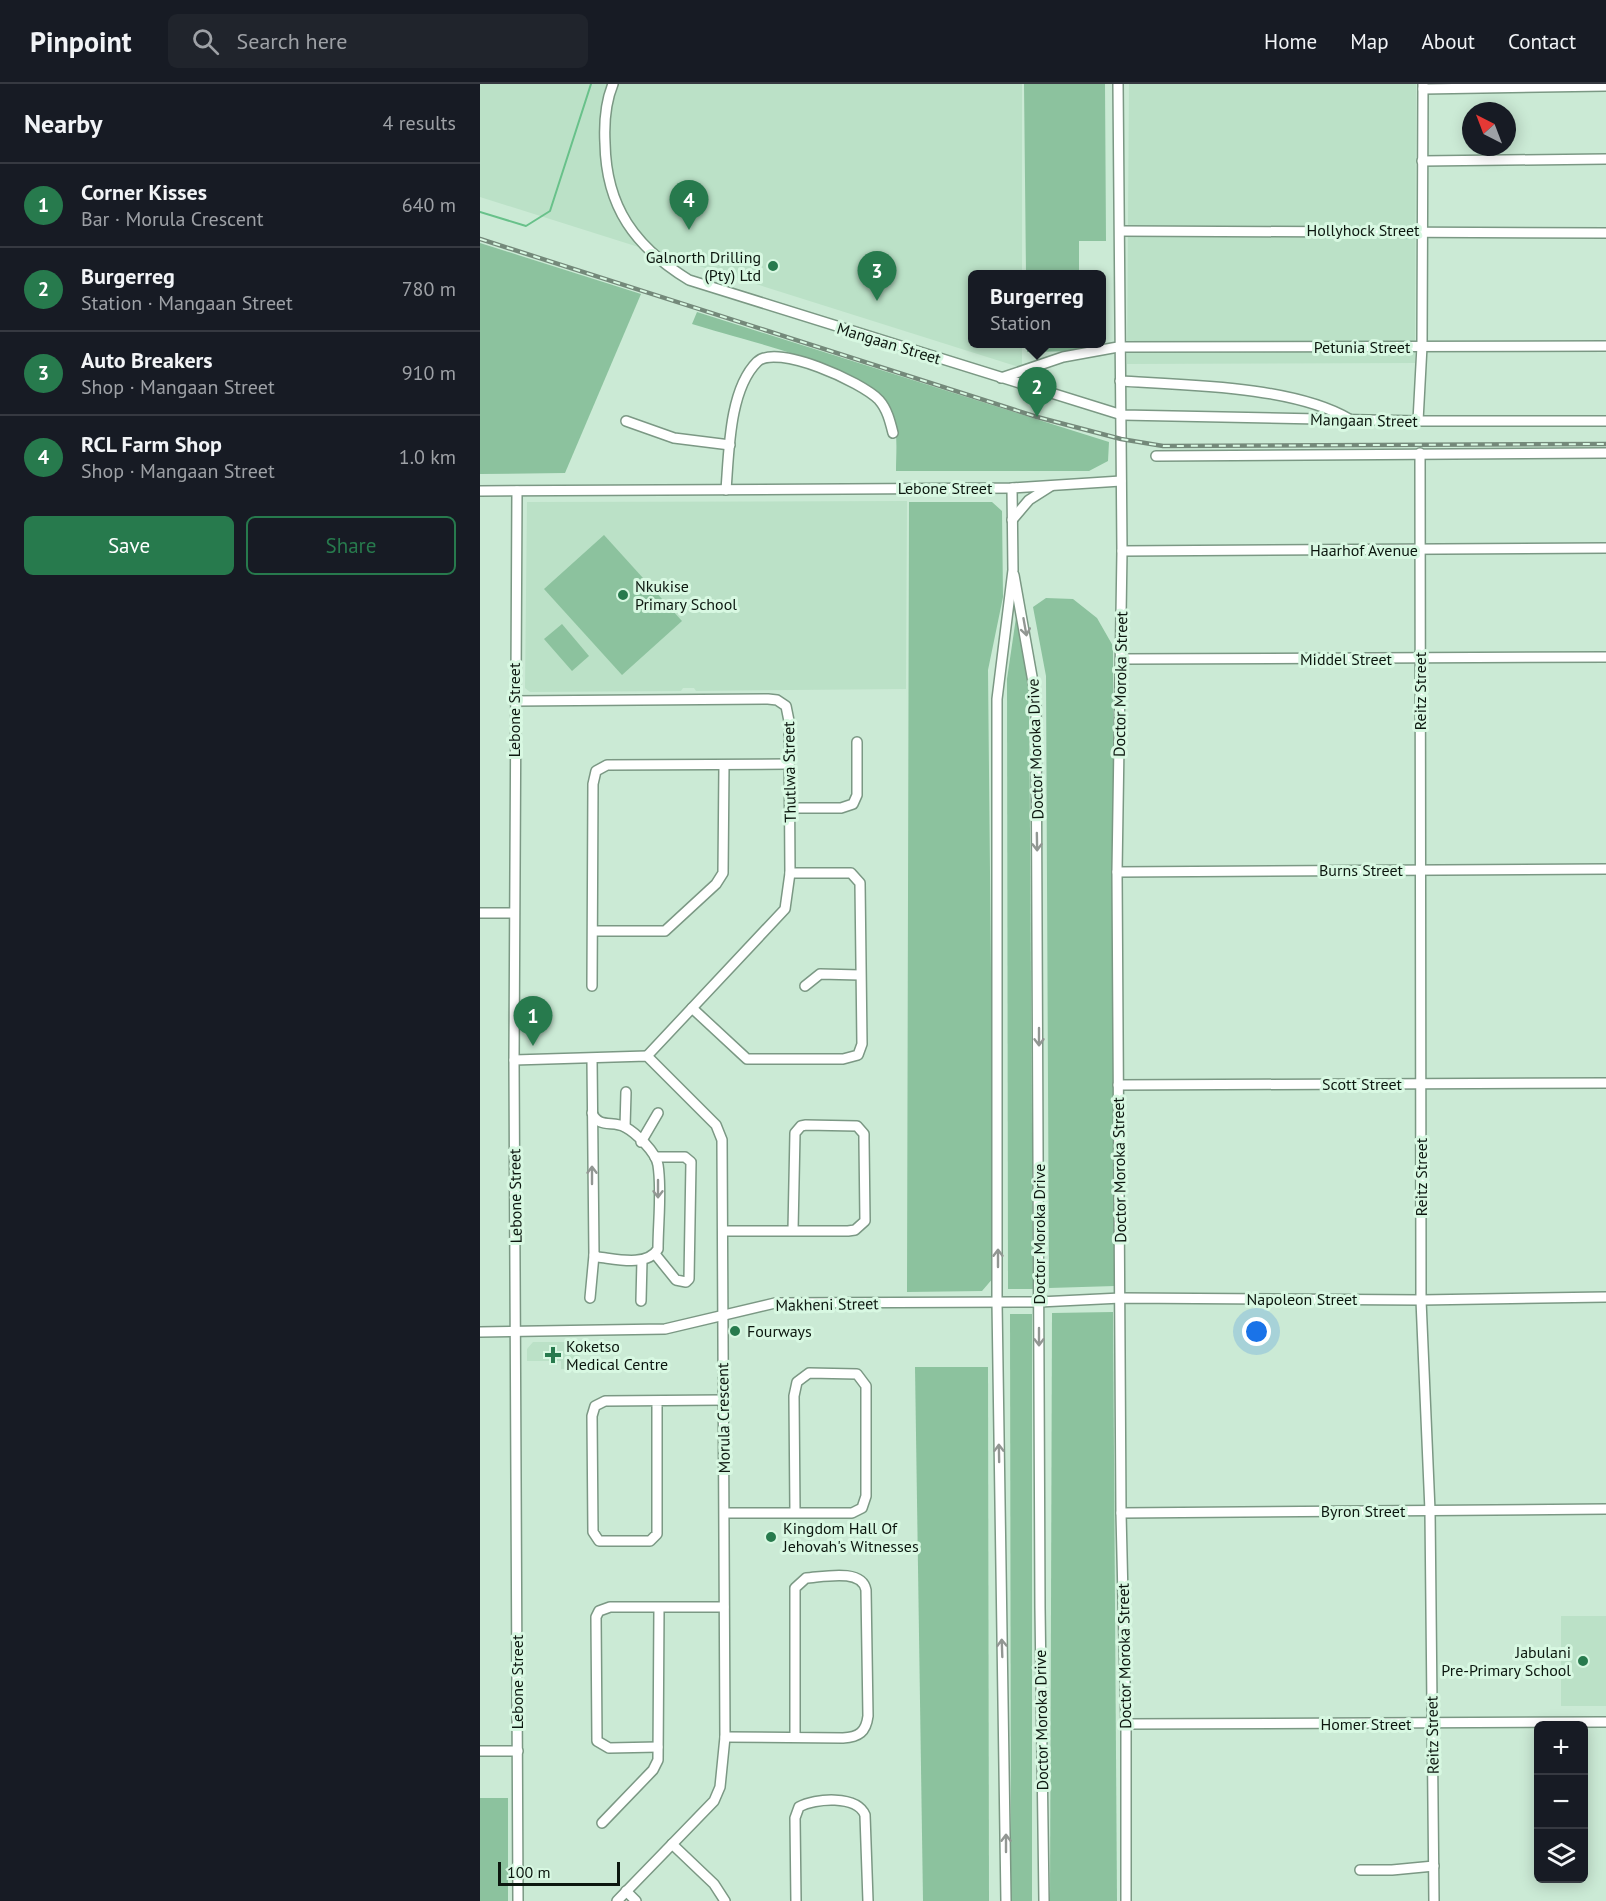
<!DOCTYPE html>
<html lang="en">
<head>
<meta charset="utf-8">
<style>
  body { margin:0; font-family:"PT Sans",sans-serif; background:#20242c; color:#f1f3f6 }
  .controls { position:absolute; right:18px; bottom:18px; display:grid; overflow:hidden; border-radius:9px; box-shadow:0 3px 15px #0003 }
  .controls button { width:54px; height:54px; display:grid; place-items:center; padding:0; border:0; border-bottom:2px solid #363941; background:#171b24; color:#f1f3f6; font:30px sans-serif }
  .compass { position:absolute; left:982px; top:18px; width:54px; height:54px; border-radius:50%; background:#171b24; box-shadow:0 3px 15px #0003; rotate:318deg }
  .scale { position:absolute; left:18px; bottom:15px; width:122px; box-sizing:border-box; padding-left:6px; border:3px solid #0c170f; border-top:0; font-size:16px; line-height:21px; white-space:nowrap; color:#0c170f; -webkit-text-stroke:4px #d8f8e2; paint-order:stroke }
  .you { position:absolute; left:777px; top:1248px; width:21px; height:21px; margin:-15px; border:4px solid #fff; border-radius:50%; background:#1a73e8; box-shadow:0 0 0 9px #1a73e833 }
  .badge { display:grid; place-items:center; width:39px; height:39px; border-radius:50%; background:#277a4d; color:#fff; font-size:20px; font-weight:700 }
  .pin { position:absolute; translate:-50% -50px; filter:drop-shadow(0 2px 3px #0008) }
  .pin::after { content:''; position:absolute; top:32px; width:21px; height:18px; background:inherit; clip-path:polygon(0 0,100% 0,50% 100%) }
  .popup { position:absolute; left:488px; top:186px; width:138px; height:78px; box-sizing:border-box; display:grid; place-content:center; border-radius:9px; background:#171b24; filter:drop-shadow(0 2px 4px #0005); font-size:20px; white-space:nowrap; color:#9ea1a6 }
  .popup b { font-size:22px; color:#f1f3f6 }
  .popup::after { content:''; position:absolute; left:50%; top:100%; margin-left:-12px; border:12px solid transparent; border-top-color:#171b24 }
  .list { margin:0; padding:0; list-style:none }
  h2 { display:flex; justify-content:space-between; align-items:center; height:78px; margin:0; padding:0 24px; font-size:26px }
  h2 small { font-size:20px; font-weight:400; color:#9ea1a6 }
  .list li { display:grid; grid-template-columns:39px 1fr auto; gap:18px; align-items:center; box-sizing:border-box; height:84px; padding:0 24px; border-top:2px solid #363941 }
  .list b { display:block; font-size:22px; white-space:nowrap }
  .list p { margin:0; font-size:20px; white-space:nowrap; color:#9ea1a6 }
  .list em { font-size:20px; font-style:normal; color:#9ea1a6 }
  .actions { display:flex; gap:12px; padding:18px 24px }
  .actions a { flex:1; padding:14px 0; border:2px solid #277a4d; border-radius:9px; text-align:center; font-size:21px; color:#277a4d }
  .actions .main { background:#277a4d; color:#fff }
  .icon { flex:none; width:33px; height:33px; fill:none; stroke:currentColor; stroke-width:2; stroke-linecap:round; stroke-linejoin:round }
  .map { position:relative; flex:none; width:1126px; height:1817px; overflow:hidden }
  header { display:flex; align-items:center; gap:36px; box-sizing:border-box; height:84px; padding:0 30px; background:#171b24; border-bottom:2px solid #363941 }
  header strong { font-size:28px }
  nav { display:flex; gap:33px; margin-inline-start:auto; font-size:21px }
  .search { width:420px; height:54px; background:#20242c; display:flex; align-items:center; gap:15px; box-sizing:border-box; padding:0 21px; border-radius:9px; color:#9ea1a6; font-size:22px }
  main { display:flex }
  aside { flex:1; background:#171b24 }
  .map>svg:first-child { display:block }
  .built { fill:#bbe1c7 }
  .green { fill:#8cc29e }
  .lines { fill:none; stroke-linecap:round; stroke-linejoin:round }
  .stream { stroke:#68c18a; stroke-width:2 }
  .minor-casing { stroke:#7b9884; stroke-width:12 }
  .minor { stroke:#fff; stroke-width:9 }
  .rail-casing { stroke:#74897a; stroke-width:4.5 }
  .rail { stroke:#d8f8e2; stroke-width:2; stroke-dasharray:7; stroke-linecap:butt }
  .oneway { stroke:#929793 }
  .poi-dot { fill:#277a4d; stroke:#d8f8e2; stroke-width:2 }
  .labels { text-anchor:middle; stroke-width:6; stroke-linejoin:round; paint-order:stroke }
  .street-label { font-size:16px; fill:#0c170f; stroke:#d8f8e2 }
  .poi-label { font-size:16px; fill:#0c170f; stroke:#d8f8e2; text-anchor:start }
</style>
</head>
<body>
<header>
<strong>Pinpoint</strong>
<div class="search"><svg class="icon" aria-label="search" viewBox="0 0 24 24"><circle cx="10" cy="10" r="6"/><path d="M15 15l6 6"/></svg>Search here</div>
<nav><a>Home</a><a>Map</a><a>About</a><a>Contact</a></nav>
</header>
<main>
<aside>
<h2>Nearby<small>4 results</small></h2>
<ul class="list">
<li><span class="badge">1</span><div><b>Corner Kisses</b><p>Bar · Morula Crescent</p></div><em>640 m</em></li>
<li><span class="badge">2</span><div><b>Burgerreg</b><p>Station · Mangaan Street</p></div><em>780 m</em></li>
<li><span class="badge">3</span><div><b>Auto Breakers</b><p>Shop · Mangaan Street</p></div><em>910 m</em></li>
<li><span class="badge">4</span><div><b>RCL Farm Shop</b><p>Shop · Mangaan Street</p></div><em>1.0 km</em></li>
</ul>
<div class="actions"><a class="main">Save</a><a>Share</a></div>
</aside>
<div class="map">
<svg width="1126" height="1817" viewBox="0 0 1126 1817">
  <rect width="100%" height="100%" fill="#cbead5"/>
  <!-- built -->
  <g class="built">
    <path d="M0,0H542V190H492V260H542V284L0,113Z"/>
    <path d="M649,0H936L935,279L647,280Z"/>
    <path d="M427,417L426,605L216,607L214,604H203L201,607L50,608L45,604L47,418Z"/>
    <path d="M53,1258H100L99,1285H81V1277H47V1265Z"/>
    <rect x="1081" y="1532" width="45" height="90"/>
  </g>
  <!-- green -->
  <g class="green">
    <path d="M544,0H625L626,157H599V190H546Z"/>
    <path d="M0,159L161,210L85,389L0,390Z"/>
    <path d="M217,228L629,358L628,377L609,387H416C416,367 419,341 409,323C386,283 259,255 212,240Z"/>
    <path d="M547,260H600V267L547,268Z"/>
    <path d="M429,418H512L522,427L523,513L508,586L514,1193L502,1207L427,1208Z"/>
    <path d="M124,451L202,537L142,591L64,505Z"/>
    <path d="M566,514L593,515L617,534L633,562L635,1202L569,1204L566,592L553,523Z"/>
    <path d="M537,527L549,595L553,1205H528L527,595Z"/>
    <path d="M82,540L109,572L92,587L64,555Z"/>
    <path d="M633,1228L637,1817H570L572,1229Z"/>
    <path d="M530,1230H552V1817H531Z"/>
    <path d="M435,1283H508L509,1817H443Z"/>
    <rect x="0" y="1714" width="28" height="103"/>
  </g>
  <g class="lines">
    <!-- stream -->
    <path class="stream" d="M0,128L46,142L70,127L111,0"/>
    <!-- minor casing -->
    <g class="minor-casing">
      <g id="minor">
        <path d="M133,0C126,17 124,40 125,59C126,123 155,163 209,196L642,331L938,337H1126"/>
        <path d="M638,0L642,467L637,788L641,1429L646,1640V1817"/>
        <path d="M943,5L1126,2"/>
        <path d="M942,77L1126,75"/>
        <path d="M640,147L1126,149"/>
        <path d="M521,294L583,273L638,263L1126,262"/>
        <path d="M640,297C706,301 813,302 869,335"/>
        <path d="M146,337L194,354L250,361"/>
        <path d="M938,337L942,262L943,0"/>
        <path d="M940,369L941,1216L950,1427L954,1817"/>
        <path d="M676,372L1126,369"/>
        <path d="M246,406C249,368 249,306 277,278C296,259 382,298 399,316C407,325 410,337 413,349"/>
        <path d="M0,407L532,404L641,397"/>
        <path d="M37,407L34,976L38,1817"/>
        <path d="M532,436L549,416L571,402"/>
        <path d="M642,467L1126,464"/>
        <path d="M534,491L556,615L560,1524L564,1817"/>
        <path d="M641,575L1126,573"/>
        <path d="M34,617L288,615L297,616L306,622L309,637L310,789L305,825L167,972"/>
        <path d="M310,724H361L373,720L377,711V658"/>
        <path d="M637,788L1126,785"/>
        <path d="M0,829H34"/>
        <path d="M113,847H185L236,800L243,789L244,681"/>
        <path d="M112,902L113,700L116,687L127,681L309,680"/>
        <path d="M325,902L340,890L380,891"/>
        <path d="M212,924L267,975H363L378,971L382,960L380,799L371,789H310"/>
        <path d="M34,976L167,972L236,1041L242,1056L245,1653L240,1703L234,1717L137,1817"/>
        <path d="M638,1001L1126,999"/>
        <path d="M112,1029C119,1045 133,1036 145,1043C156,1049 176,1068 178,1081C182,1107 178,1139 178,1165C167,1183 136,1175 118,1173L114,1171"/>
        <path d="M145,1043L146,1008"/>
        <path d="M161,1058L178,1029"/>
        <path d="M243,1147H368L375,1146L385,1137L384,1056V1050L377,1042L326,1041L321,1042L315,1049L313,1146"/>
        <path d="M175,1170L196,1196L206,1198L209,1195L211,1078L205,1073H175"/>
        <path d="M110,1214L114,1171L112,975"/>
        <path d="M161,1217L162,1176"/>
        <path d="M0,1248L185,1245L295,1219L559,1218L641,1214L941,1216L1126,1213"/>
        <path d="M177,1318V1450L170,1457H119L113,1448L112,1332L115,1322L125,1317L243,1316"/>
        <path d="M245,1429H372L382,1424L386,1412V1302L377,1290L329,1289L317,1298L314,1312L315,1429"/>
        <path d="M641,1429L1126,1425"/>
        <path d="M646,1640L1126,1638"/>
        <path d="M245,1653L363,1654C379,1653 386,1648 388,1632L386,1506C382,1484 343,1493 326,1494L315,1504V1653"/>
        <path d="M178,1663L129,1664L117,1657L116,1533L119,1527L130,1523H244"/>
        <path d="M0,1667H38"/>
        <path d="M122,1739L173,1686L178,1676L179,1524"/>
        <path d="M192,1760L234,1800L245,1817"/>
        <path d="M880,1786H912L954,1782"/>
        <path d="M146,1807L156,1817"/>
        <path d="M316,1817L315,1734L319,1723C335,1714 377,1711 385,1731L388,1817"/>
        <path d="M526,1817L517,1218V615L533,486L532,404"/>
      </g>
    </g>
    <!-- minor -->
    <use href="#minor" class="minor"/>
    <!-- rail casing -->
    <g class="rail-casing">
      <path id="rail" d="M0,155L557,333L641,355L683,362L1126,360"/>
    </g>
    <!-- rail -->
    <use href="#rail" class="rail"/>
  </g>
  <!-- one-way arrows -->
  <defs><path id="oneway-shaft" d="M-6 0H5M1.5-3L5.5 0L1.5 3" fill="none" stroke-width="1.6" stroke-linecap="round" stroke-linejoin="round" transform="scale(1.5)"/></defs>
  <g class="oneway">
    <use href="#oneway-shaft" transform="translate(545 543) rotate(80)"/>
    <use href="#oneway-shaft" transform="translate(557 758) rotate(89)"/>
    <use href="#oneway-shaft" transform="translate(559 953) rotate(90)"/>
    <use href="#oneway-shaft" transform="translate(112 1091) rotate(-90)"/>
    <use href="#oneway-shaft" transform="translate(178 1105) rotate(90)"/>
    <use href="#oneway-shaft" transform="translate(518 1174) rotate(-90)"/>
    <use href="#oneway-shaft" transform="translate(559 1253) rotate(90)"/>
    <use href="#oneway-shaft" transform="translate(519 1369) rotate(-91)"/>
    <use href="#oneway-shaft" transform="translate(522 1564) rotate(-92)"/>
    <use href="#oneway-shaft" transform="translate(526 1759) rotate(-90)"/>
  </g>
  <!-- markers -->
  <g class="poi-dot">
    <circle cx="293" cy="182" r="6"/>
    <circle cx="143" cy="511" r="6"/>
    <circle cx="255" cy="1247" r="6"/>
    <path d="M70 1262h6v6h6v6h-6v6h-6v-6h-6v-6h6z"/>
    <circle cx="291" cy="1453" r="6"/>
    <circle cx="1103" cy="1577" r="6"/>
  </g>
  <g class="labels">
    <!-- street labels -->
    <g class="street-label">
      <text x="883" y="152">Hollyhock Street</text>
      <text transform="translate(409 259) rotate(17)" y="6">Mangaan Street</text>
      <text x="882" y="269">Petunia Street</text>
      <text transform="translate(884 336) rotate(1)" y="6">Mangaan Street</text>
      <text x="465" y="410">Lebone Street</text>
      <text x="884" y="472">Haarhof Avenue</text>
      <text x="866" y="581">Middel Street</text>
      <text transform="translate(640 600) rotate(-89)" y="6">Doctor Moroka Street</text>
      <text transform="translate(940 607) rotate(-90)" y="6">Reitz Street</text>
      <text transform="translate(34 626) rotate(-90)" y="6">Lebone Street</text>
      <text transform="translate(555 665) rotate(-92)" y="6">Doctor Moroka Drive</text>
      <text transform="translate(309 688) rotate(-91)" y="6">Thutlwa Street</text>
      <text x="881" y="792">Burns Street</text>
      <text x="882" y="1006">Scott Street</text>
      <text transform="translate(639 1086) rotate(-91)" y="6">Doctor Moroka Street</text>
      <text transform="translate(941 1093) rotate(-90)" y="6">Reitz Street</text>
      <text transform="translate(35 1112) rotate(-91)" y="6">Lebone Street</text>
      <text transform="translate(559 1150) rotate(-90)" y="6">Doctor Moroka Drive</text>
      <text x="822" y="1221">Napoleon Street</text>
      <text transform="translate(347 1220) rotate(-1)" y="6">Makheni Street</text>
      <text transform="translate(243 1334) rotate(-91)" y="6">Morula Crescent</text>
      <text x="883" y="1433">Byron Street</text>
      <text transform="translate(644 1572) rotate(-91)" y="6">Doctor Moroka Street</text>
      <text transform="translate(37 1598) rotate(-90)" y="6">Lebone Street</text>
      <text transform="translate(561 1636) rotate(-91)" y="6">Doctor Moroka Drive</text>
      <text x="886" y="1646">Homer Street</text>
      <text transform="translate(952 1651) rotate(-91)" y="6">Reitz Street</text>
    </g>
    <!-- poi labels -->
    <g class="poi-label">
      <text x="281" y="179" text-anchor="end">Galnorth Drilling<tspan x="281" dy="18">(Pty) Ltd</tspan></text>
      <text x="155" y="508">Nkukise<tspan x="155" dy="18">Primary School</tspan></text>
      <text x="267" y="1253">Fourways</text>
      <text x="86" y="1268">Koketso<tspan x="86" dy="18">Medical Centre</tspan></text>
      <text x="303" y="1450">Kingdom Hall Of<tspan x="303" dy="18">Jehovah's Witnesses</tspan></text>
      <text x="1091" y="1574" text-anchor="end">Jabulani<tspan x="1091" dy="18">Pre-Primary School</tspan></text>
    </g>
  </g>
</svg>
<div class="controls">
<button>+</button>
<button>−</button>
<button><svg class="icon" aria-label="layers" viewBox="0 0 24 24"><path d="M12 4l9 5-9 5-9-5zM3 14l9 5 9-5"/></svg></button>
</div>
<svg class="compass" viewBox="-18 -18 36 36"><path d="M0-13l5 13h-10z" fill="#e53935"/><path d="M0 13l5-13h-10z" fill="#9ea1a6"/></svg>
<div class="scale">100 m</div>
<div class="you"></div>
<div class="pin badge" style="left:53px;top:962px">1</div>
<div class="pin badge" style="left:557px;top:333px">2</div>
<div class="popup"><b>Burgerreg</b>Station</div>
<div class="pin badge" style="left:397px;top:217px">3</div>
<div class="pin badge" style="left:209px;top:146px">4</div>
</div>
</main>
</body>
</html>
